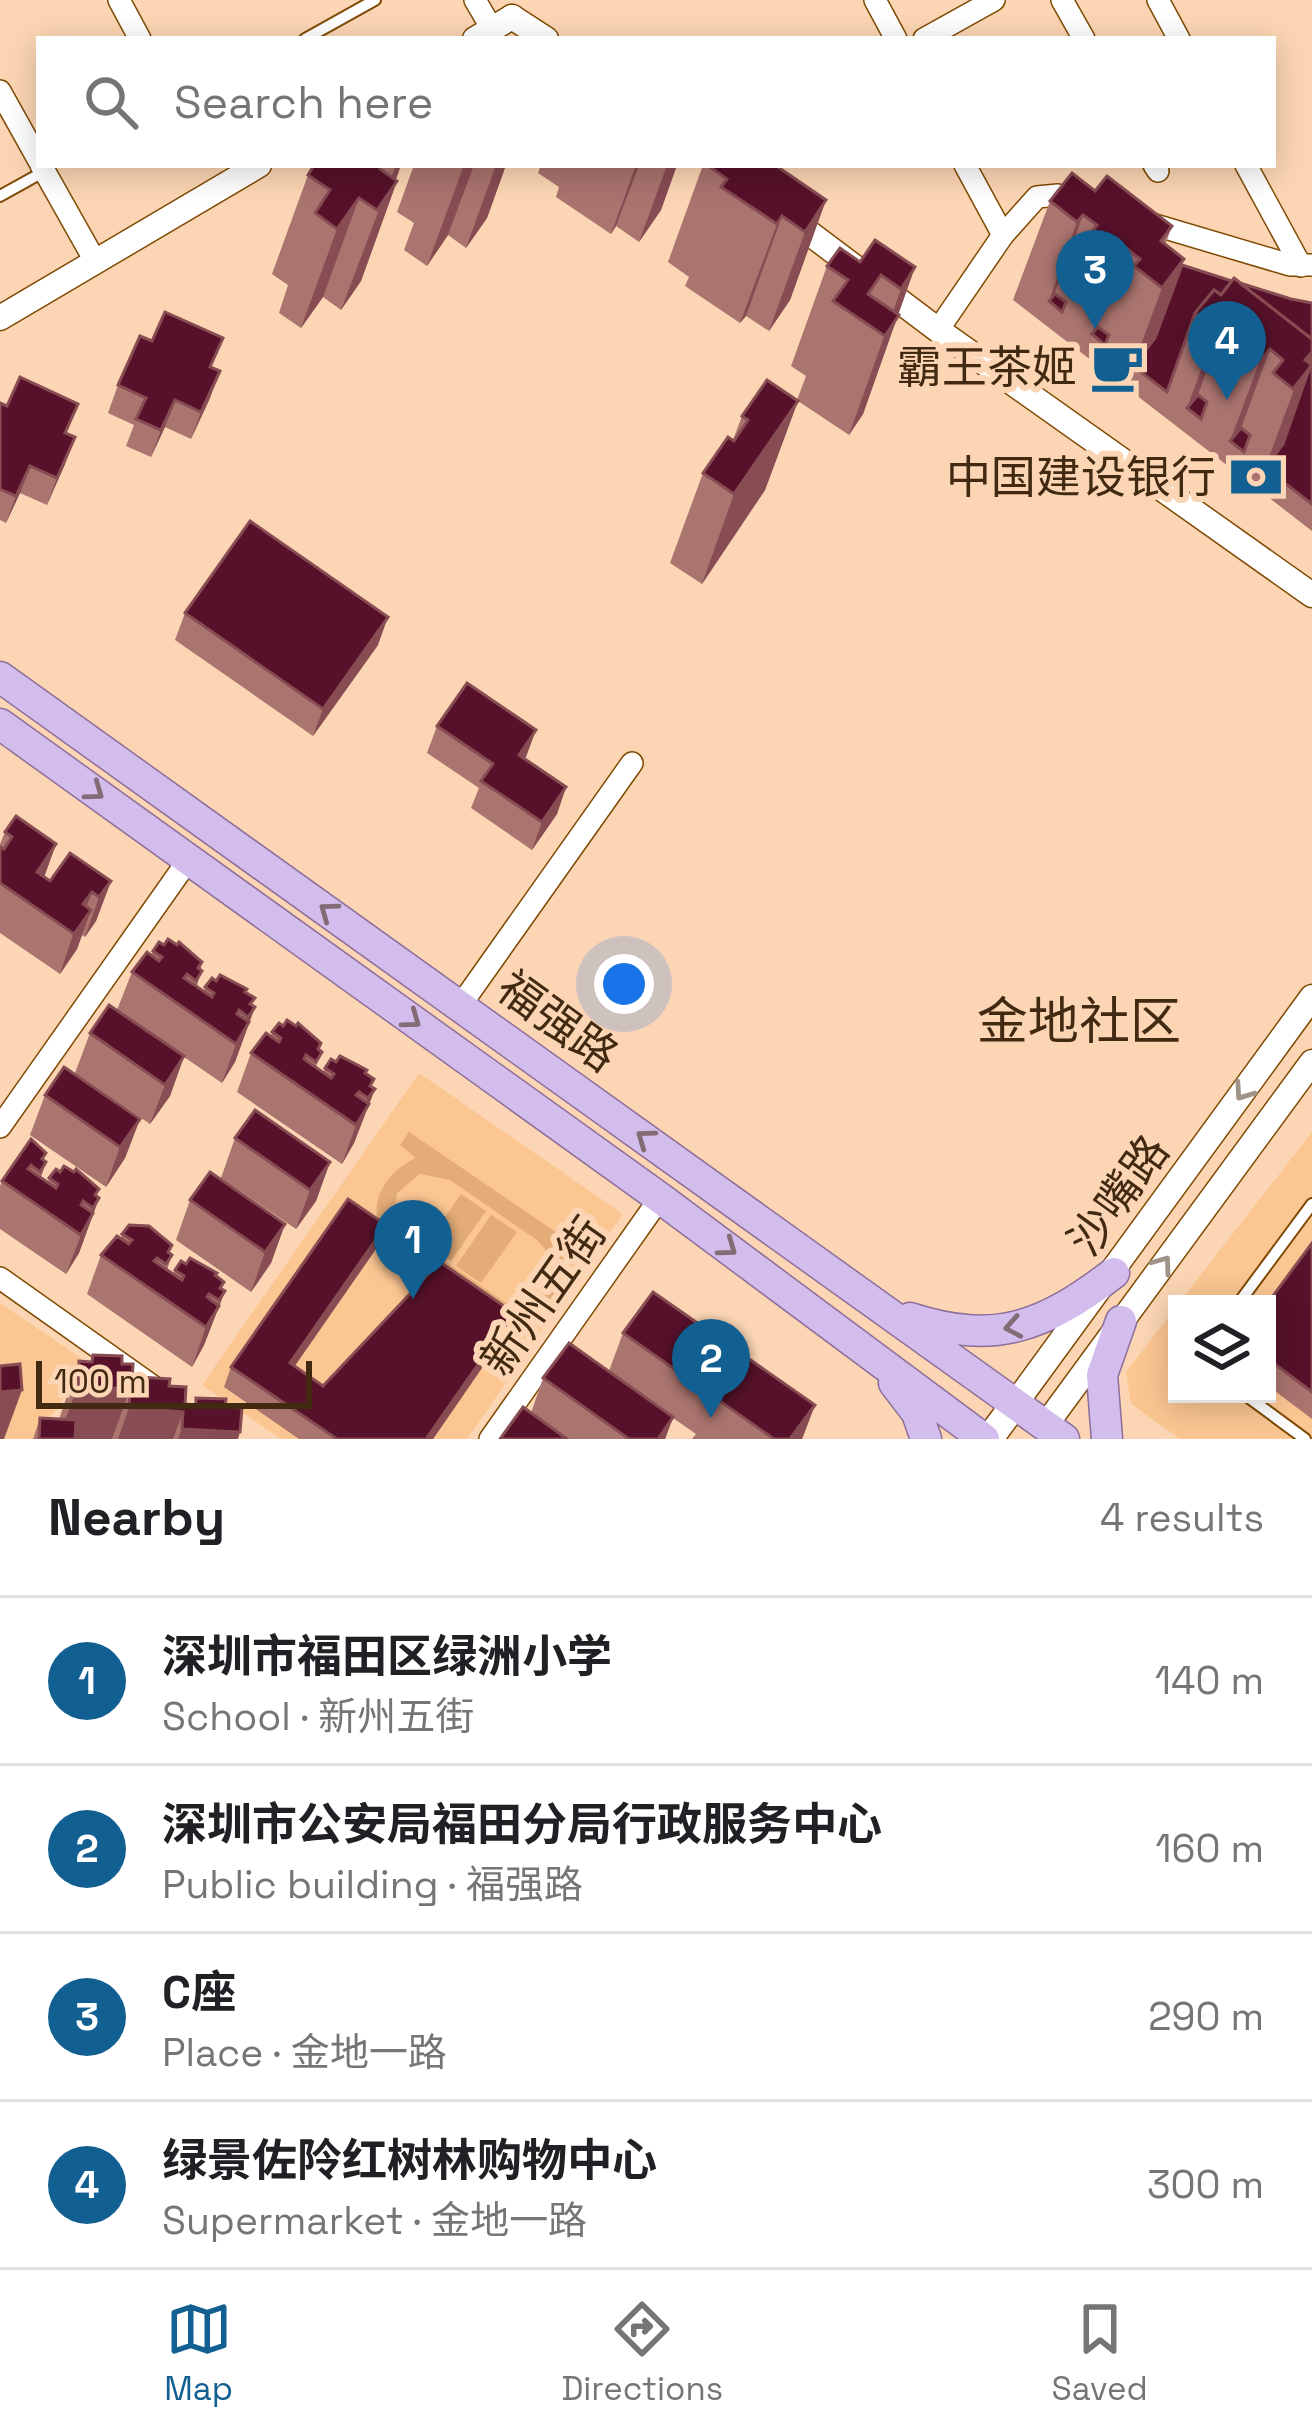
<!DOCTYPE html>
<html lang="en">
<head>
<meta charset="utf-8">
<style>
  body { margin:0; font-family:"Space Grotesk","Noto Sans SC",sans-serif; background:#f2f2f2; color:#202124 }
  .controls { position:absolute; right:36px; bottom:36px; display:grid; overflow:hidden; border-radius:0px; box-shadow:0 6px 30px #0003 }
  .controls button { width:108px; height:108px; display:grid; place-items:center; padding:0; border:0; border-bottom:3px solid #e0e0e0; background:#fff; color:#202124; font:60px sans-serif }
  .scale { position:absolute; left:36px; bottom:30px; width:276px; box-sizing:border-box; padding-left:12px; border:6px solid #422a12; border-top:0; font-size:33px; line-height:42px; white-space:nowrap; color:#422a12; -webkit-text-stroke:9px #fcd6b4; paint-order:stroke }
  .you { position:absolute; left:624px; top:984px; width:42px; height:42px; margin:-30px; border:9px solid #fff; border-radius:50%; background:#1a73e8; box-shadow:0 0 0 18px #1a73e833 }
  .badge { display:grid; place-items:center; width:78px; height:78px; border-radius:50%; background:#125f92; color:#fff; font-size:39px; font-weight:700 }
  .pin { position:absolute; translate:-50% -99px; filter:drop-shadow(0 3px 6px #0008) }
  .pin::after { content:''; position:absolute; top:63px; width:42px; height:36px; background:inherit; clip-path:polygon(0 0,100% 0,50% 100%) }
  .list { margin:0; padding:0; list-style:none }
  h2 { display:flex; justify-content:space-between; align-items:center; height:156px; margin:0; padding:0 48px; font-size:51px }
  h2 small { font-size:39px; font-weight:400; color:#757577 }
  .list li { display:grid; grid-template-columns:78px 1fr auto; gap:36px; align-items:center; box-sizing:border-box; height:168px; padding:0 48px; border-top:3px solid #e0e0e0 }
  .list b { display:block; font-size:45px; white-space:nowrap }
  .list p { margin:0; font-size:39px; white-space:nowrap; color:#757577 }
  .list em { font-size:39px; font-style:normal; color:#757577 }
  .icon { flex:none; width:66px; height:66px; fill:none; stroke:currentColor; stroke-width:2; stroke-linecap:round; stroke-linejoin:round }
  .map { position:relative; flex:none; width:1312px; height:1439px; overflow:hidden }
  .search { position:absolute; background:#fff; box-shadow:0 6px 30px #0003; left:36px; right:36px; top:36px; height:132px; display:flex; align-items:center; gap:30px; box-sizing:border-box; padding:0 42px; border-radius:0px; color:#757577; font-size:45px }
  .sheet { height:828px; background:#fff }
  nav { display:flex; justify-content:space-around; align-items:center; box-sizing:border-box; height:168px; border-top:3px solid #e0e0e0; background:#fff; font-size:33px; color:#757577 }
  nav a { display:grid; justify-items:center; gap:6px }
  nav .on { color:#125f92 }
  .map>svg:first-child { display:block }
  .built { fill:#fcc693 }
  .green { fill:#e3ac78; fill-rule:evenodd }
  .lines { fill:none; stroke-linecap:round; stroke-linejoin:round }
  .service-casing { stroke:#804a03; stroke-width:14 }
  .minor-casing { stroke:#804a03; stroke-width:24 }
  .tertiary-casing { stroke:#804a03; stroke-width:27 }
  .secondary-casing { stroke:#804a03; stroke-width:30 }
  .primary-casing { stroke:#8d6d99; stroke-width:33 }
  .service { stroke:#fff; stroke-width:10 }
  .minor { stroke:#fff; stroke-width:21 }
  .tertiary { stroke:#fff; stroke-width:24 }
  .secondary { stroke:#fff; stroke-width:27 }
  .primary { stroke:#d3bded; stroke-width:30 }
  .wall { fill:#aa746f }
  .shaded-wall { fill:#884c53 }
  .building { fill:#57112a; stroke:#884c53; stroke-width:3 }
  .oneway { stroke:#836c75 }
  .oneway2 { stroke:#a09488 }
  .labels { text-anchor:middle; stroke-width:12; stroke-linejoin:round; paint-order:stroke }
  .poi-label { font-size:45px; fill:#422a12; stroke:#fcd6b4; text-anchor:end }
  .street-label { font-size:45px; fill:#422a12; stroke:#fcd6b4 }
  .quarter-label { font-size:51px; fill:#422a12; stroke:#fcd6b4 }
</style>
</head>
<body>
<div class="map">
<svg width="1312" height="1439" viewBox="0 0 1312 1439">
  <rect width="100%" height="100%" fill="#fcd6b4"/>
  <!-- built -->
  <g class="built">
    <path d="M419,1073L623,1214L467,1439H281L202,1385Z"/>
    <path d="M1312,1132V1439H1180L1131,1404L1126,1372L1177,1306V1394H1267V1304H1178Z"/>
    <path d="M0,1303L88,1363L35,1439H0Z"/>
  </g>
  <!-- green -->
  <g class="green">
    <path d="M409,1132L591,1256L581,1270L569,1263C568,1303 540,1326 500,1319C474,1305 408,1265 389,1243C362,1210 383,1173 416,1158L400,1145ZM420,1174L450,1180L537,1240L550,1255L552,1275C545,1297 528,1307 506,1303L401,1231L394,1213L397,1193Z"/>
    <path d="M461,1194L486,1211L451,1261L426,1244Z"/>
    <path d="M491,1215L517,1232L481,1283L456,1266Z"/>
  </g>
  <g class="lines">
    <!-- service casing -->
    <g class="service-casing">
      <g id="service">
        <path d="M305,39L375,0"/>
        <path d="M0,196L45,171"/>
        <path d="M1238,1304L1312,1204"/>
        <path d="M1244,1394L1305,1439"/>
      </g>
    </g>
    <!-- minor casing -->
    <g class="minor-casing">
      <g id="minor">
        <path d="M119,0L140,39"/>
        <path d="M475,0L492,29"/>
        <path d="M875,0L896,39"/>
        <path d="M1062,0L1084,39"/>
        <path d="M1158,0L1179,39"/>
        <path d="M924,39L994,0"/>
        <path d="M0,91L39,161"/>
        <path d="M41,165L95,261"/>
        <path d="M1154,165L1158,171"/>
        <path d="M1246,165L1301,266"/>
        <path d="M1145,222L1290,265H1312"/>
        <path d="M1003,235L1037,197L1058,195L1081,202"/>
        <path d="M938,330L1003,235L965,165"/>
        <path d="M460,1006L632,763"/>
        <path d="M0,1127L189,859"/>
        <path d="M0,1278L161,1392"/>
        <path d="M490,1439L660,1198"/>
      </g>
    </g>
    <!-- tertiary casing -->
    <g class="tertiary-casing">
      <g id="tertiary">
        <path d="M512,17L546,39"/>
        <path d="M475,39L512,17"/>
        <path d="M788,217L938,330L1312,595"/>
        <path d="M0,318L259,165"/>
        <path d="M1015,1404L1312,997"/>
        <path d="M1045,1426L1312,1062"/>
      </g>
    </g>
    <!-- secondary casing -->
    <g class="secondary-casing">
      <path id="secondary" d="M989,1439L1015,1404"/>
    </g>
    <!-- primary casing -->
    <g class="primary-casing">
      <g id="primary">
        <path d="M0,677L1064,1439"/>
        <path d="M0,724L660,1198L984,1439"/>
        <path d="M910,1318C997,1346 1044,1326 1114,1273"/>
        <path d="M894,1383L917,1413L926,1439"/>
        <path d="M1107,1439L1102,1375L1121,1321"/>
      </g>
    </g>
    <!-- service -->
    <use href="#service" class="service"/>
    <!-- minor -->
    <use href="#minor" class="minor"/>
    <!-- tertiary -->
    <use href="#tertiary" class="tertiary"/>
    <!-- secondary -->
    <use href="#secondary" class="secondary"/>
    <!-- primary -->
    <use href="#primary" class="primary"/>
  </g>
  <!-- wall -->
  <g class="wall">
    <path d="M314,165H401L395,180L397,181L361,281L341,310L323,297L301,328L279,313L288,285L272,274L308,175Z"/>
    <path d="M414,165H506L487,218L466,248L448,235L427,266L404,250L414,223L397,212Z"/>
    <path d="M541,165H677L661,210L639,242L616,226L611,234L556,197L559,187L538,173Z"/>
    <path d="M703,165H775L826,200L790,300L769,331L746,316L740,323L685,286L689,277L668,262Z"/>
    <path d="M1095,191L1172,226L1165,245L1184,259L1182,265L1291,299L1312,303V531L1013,300L1050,201Z"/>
    <path d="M860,262L915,267L863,414L849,435L798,401L765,490L702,584L670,563L703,473L733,440L742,416L797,400L806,376L791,366L827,266Z"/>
    <path d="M212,368L210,398L191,439L165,427L151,457L126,446L134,425L108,413L118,385Z"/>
    <path d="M0,403L67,434L65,464L47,505L20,493L6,523L0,520Z"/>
    <path d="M185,613L378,645L313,736L175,640Z"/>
    <path d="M437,726L524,759L566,787L557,814L532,850L471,808L479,788L427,753Z"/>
    <path d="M5,832L56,844L44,877L50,881H111L96,921L85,937L82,935L77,949L60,974L0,933V844Z"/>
    <path d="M153,951L202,962L197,987L204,991L205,987L216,981L246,993L252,1005L255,1007L235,1062L222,1083L184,1057L170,1096L150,1124L75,1073L90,1033L117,1010L132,972L151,955Z"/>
    <path d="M272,1032L321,1043L316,1068L323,1072L325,1068L336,1062L366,1074L372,1087L375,1089L354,1143L342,1164L237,1092L251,1053L271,1036Z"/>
    <path d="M45,1095L140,1119L125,1158L106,1187L30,1135Z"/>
    <path d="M235,1138L330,1162L316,1201L296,1229L221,1178Z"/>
    <path d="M46,1153L43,1160L46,1162L41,1178L48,1182L49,1178L99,1198L79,1253L66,1274L0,1229V1186L2,1181Z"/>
    <path d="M190,1200L285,1224L271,1263L251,1292L176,1240Z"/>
    <path d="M122,1234L172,1245L169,1253L172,1255L167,1270L173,1275L175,1270L186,1264L216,1276L224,1282L222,1289L225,1291L204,1345L192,1367L87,1294L101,1255L121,1238Z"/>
    <path d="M1312,1243V1419L1267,1385V1304Z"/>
    <path d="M378,1246L295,1366L323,1386L514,1313L506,1333L433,1439H299L224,1387L231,1367Z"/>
    <path d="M623,1333L815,1405L802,1439H692L696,1434L673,1418L665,1439H500L531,1413L543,1378L609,1371Z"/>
    <path d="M93,1355L122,1364L132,1384H137L140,1377L169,1386L185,1404L194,1405L196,1398L225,1407L238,1439H33L40,1418L59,1419L79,1361L90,1362Z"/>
  </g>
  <!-- shaded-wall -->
  <g class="shaded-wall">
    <path d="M396,165H401L393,188L397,181L361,281L341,310Z"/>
    <path d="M464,165H474L448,235L427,266Z"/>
    <path d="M496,165H506L487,218L466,248Z"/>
    <path d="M636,165H639L616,226L611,234Z"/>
    <path d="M667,165H677L661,210L639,242Z"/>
    <path d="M359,198L323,297L301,328L337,229Z"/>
    <path d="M826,200L790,300L769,331L805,232Z"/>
    <path d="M1083,215L1051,303L1049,301L1077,222Z"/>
    <path d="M782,216L746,316L740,323L777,224Z"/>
    <path d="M1126,248L1094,336L1092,334L1084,355L1120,256Z"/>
    <path d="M1184,259L1148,359L1133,366L1162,288Z"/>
    <path d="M915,267L863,414L849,435L901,289Z"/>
    <path d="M1226,316L1192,412L1187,408L1216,329Z"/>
    <path d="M1270,349L1235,445L1230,441L1259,363Z"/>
    <path d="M1312,352V365L1276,465L1265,468L1305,360Z"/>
    <path d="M220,371L210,398L191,439L201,412Z"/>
    <path d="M175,400L165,427L151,457L161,430Z"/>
    <path d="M798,401L765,490L702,584L734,494Z"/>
    <path d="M75,437L65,464L47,505L57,478Z"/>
    <path d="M30,466L20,493L6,523L16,496Z"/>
    <path d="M388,617L378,645L313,736L323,709Z"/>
    <path d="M536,730L526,757L509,782L519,755Z"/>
    <path d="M566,787L557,814L532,850L542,822Z"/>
    <path d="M56,844L42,883L37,872Z"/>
    <path d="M111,881L96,921L85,937L99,897Z"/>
    <path d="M92,892L79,927L91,910L77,949L60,974L83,904Z"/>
    <path d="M255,1007L235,1062L222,1083L236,1044L248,1017Z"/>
    <path d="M184,1056L170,1096L150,1124L165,1085Z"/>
    <path d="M375,1089L354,1143L342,1164L356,1125L368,1098Z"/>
    <path d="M140,1119L125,1158L106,1187L120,1147Z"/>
    <path d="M330,1162L316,1201L296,1229L310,1190Z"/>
    <path d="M99,1198L79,1253L66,1274L81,1235L93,1208Z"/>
    <path d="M285,1224L271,1263L251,1292L265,1252Z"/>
    <path d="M386,1225L378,1246L282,1384L290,1363Z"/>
    <path d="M225,1291L204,1345L192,1367L206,1327Z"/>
    <path d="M514,1313L506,1333L433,1439H426Z"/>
    <path d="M78,1386L130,1389L112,1439H58Z"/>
    <path d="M22,1390L4,1439H0V1392Z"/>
    <path d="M815,1405L802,1439H790Z"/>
    <path d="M129,1408L183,1412L173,1439H118Z"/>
    <path d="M673,1417L665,1439H658Z"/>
    <path d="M182,1429L240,1432L238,1439H178Z"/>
  </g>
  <!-- building -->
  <g class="building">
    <path d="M314,165H382L380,169L397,181L377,210L359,198L337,229L315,213L330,190L308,175Z"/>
    <path d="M707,165H775L826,200L805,232L782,216L777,224L721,187L727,179Z"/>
    <path d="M1072,173L1095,191L1107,176L1172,226L1161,241L1184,259L1162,288L1134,266L1140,259L1126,248L1120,256L1091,233L1097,225L1083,215L1077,222L1050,201Z"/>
    <path d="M875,240L915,267L901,289L881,275L868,294L899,315L885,336L833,301L848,280L827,266L840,248L860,262Z"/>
    <path d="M1182,265L1232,281L1221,295L1214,290L1195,313L1167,392L1133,366L1155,338Z"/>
    <path d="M1234,278L1312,339V352L1305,360L1312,365L1293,389L1273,373L1283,360L1270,349L1259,363L1230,340L1240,327L1226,316L1216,329L1195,313L1214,290L1221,295Z"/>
    <path d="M1240,283L1291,299L1312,303V339Z"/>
    <path d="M1055,294L1066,302L1062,312L1049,301Z"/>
    <path d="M165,312L223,338L210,367L220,371L201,412L175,400L161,430L136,419L146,398L118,385L140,336L152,341Z"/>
    <path d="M1098,327L1109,335L1105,345L1092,334Z"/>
    <path d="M1312,361V504L1265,468L1283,444Z"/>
    <path d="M20,377L78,404L65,433L75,437L57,478L30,466L16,496L0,489V403L7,406Z"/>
    <path d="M767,380L798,401L734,494L703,473L728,437L734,441L748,420L742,416Z"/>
    <path d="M1198,395L1207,402L1201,419L1187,408Z"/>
    <path d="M1241,428L1250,435L1244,452L1230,441Z"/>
    <path d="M250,521L388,617L323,709L185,613Z"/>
    <path d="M467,683L536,730L519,755L566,787L542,822L481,781L493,764L437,726Z"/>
    <path d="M16,816L56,844L37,872L50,881L70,853L111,881L99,897L92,892L83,904L91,910L74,934L0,883V847L4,849L12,837L5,832Z"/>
    <path d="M168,939L177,945L179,942L202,962L198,968L202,971L196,981L187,974L184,978L212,997L214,993L205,987L212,978L216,981L220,975L247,989L245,992L255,998L250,1004L255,1007L248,1017L239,1010L237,1014L249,1022L236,1044L132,972L147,952L159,961L162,957L153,951L159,942L164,945Z"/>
    <path d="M109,1005L184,1056L165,1085L90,1033Z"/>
    <path d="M287,1020L296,1026L298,1023L321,1043L318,1049L322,1052L316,1062L306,1055L304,1059L331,1078L334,1074L325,1068L331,1059L336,1062L340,1056L367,1070L365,1073L374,1079L370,1086L375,1089L368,1098L359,1092L356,1095L369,1104L356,1125L251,1053L266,1033L279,1042L281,1038L272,1032L279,1023L283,1026Z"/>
    <path d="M64,1067L140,1119L120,1147L45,1095Z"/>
    <path d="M255,1110L330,1162L310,1190L235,1138Z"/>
    <path d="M31,1139L46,1153L42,1159L46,1162L40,1172L31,1165L28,1169L56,1188L58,1184L49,1178L56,1169L60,1172L64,1166L74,1172L76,1169L99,1189L95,1195L99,1198L93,1208L83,1201L81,1205L93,1213L81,1235L2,1181Z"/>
    <path d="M210,1172L285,1224L265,1252L190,1200Z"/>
    <path d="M348,1199L386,1225L290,1363L323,1386L440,1262L514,1313L426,1439H337L231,1367Z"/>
    <path d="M129,1225L149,1226L172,1245L168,1252L172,1255L166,1264L157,1258L154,1261L182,1280L184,1276L175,1270L181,1261L186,1264L190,1258L217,1273L215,1275L224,1282L220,1288L225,1291L219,1300L209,1294L207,1297L219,1306L206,1327L101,1255L117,1236L129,1244L132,1240L122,1234Z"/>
    <path d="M1312,1243V1392L1267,1358V1304Z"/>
    <path d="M653,1292L815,1405L790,1439H774L623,1333Z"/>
    <path d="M569,1343L673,1417L658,1439H629L543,1378Z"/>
    <path d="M93,1355L122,1356V1364H133L132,1384H139L140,1377L170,1379L169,1386L186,1387L185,1404L196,1405V1398L226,1399L225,1407L242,1408L240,1432L182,1429L183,1412L129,1408L130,1389L78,1386L79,1361L92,1362Z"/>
    <path d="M20,1364L22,1390L0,1392V1366Z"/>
    <path d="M523,1407L567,1439H500Z"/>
    <path d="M40,1418L76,1420L75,1439H39Z"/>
  </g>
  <!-- one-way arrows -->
  <defs><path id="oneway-chevron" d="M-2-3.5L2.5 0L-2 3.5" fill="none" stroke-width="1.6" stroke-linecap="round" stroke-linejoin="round" transform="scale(3)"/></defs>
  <g class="oneway">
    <use href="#oneway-chevron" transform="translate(95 792) rotate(36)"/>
    <use href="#oneway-chevron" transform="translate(328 911) rotate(-144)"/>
    <use href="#oneway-chevron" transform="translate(412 1020) rotate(36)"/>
    <use href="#oneway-chevron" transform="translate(645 1138) rotate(-144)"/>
    <use href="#oneway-chevron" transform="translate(728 1248) rotate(36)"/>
    <use href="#oneway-chevron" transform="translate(1013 1327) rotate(170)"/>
  </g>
  <g class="oneway2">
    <use href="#oneway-chevron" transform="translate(1243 1092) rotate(125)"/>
    <use href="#oneway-chevron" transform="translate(1163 1264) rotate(-54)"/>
  </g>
  <!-- icons -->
  <defs>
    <g id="cafe-bare" transform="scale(4.14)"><path d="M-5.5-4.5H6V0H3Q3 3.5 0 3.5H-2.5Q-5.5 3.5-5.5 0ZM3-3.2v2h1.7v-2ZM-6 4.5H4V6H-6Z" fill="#125f92" stroke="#fcd6b4" stroke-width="2.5" paint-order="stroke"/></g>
    <g id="bank-bare" transform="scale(4.14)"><path d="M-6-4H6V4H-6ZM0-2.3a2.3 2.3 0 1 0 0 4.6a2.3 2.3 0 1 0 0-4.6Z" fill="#125f92" stroke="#fcd6b4" stroke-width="2.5" paint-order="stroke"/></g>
  </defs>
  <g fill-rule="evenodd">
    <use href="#cafe-bare" x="1117" y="367"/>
    <use href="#bank-bare" x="1256" y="477"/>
  </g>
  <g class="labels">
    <!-- poi labels -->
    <g class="poi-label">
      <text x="1077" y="383">霸王茶姬</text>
      <text x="1216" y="493">中国建设银行</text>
    </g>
    <!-- street labels -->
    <g class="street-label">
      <text transform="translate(558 1021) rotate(36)" y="16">福强路</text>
      <text transform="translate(1118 1195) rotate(-54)" y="16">沙嘴路</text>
      <text transform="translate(543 1296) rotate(-55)" y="16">新州五街</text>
    </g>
    <!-- quarter labels -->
    <g class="quarter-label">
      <text x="1079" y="1039">金地社区</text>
    </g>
  </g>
</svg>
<div class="controls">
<button><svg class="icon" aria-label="layers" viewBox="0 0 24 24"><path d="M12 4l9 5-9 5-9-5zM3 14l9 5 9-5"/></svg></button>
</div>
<div class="scale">100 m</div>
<div class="you"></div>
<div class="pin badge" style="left:413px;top:1299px">1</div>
<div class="pin badge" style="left:711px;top:1418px">2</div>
<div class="pin badge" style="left:1095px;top:329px">3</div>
<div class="pin badge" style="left:1227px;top:400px">4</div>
<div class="search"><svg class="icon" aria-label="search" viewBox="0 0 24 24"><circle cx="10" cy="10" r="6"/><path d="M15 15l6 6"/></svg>Search here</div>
</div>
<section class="sheet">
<h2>Nearby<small>4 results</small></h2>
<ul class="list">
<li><span class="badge">1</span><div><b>深圳市福田区绿洲小学</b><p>School · 新州五街</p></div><em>140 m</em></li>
<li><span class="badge">2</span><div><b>深圳市公安局福田分局行政服务中心</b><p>Public building · 福强路</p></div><em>160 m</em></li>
<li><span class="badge">3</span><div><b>C座</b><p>Place · 金地一路</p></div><em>290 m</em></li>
<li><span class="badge">4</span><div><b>绿景佐阾红树林购物中心</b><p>Supermarket · 金地一路</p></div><em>300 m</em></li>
</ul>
</section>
<nav>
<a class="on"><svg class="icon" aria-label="map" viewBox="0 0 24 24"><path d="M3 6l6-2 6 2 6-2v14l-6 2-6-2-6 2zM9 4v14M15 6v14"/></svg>Map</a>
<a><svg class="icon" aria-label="directions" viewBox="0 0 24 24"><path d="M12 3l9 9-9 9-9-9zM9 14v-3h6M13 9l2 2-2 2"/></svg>Directions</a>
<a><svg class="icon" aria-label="saved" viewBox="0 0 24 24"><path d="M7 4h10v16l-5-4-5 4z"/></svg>Saved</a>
</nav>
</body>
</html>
